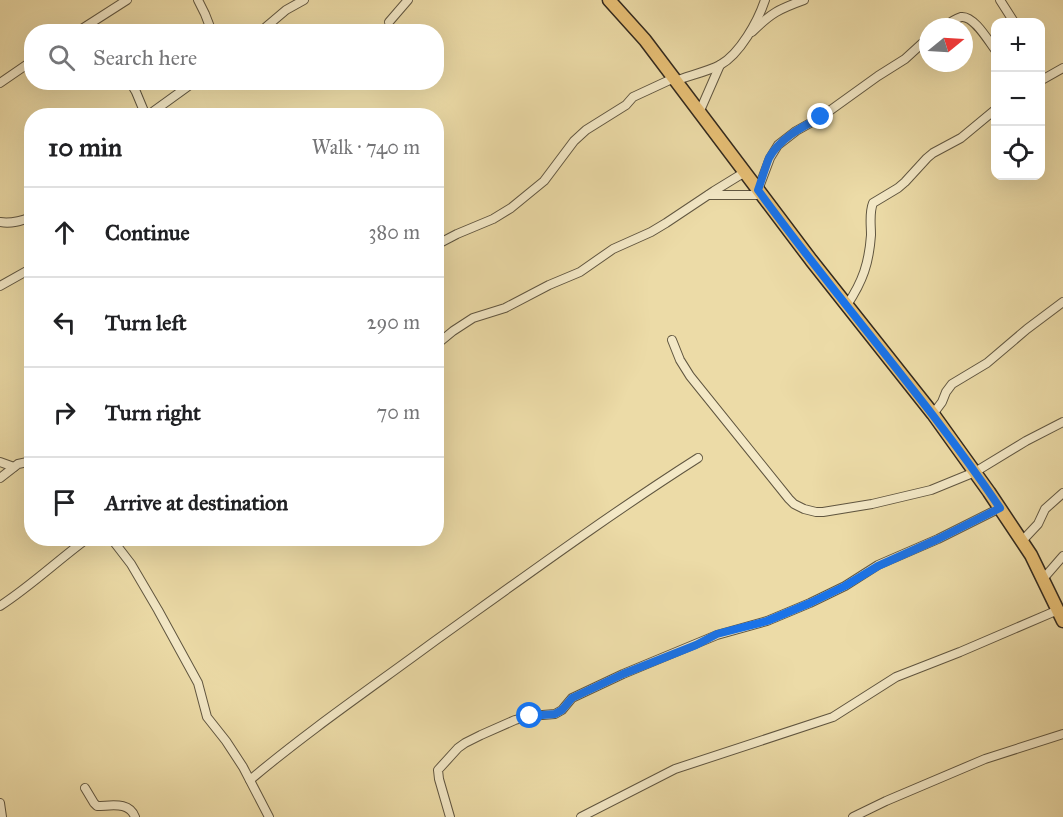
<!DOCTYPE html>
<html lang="en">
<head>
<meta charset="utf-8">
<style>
  body { margin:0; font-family:"IM FELL Great Primer",serif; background:#f6f6f6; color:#202124 }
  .controls { position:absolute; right:18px; top:18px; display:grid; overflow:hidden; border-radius:12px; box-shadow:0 6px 24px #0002 }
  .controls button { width:54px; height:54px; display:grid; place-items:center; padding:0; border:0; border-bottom:2px solid #e0e0e0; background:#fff; color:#202124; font:30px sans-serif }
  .compass { position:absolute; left:919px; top:18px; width:54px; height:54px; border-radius:50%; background:#fff; box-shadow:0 6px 24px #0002; rotate:72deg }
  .stop { position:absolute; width:18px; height:18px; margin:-14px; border:4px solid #1a73e8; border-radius:50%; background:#fff }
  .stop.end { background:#1a73e8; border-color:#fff; box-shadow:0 2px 6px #0008 }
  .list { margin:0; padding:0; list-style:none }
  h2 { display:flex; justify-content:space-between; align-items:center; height:78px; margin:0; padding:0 24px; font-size:26px }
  h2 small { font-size:20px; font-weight:400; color:#757577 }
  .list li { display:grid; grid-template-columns:39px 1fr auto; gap:18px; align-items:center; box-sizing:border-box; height:90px; padding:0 24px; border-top:2px solid #e0e0e0 }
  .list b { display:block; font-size:22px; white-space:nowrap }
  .list em { font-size:20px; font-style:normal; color:#757577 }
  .icon { flex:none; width:33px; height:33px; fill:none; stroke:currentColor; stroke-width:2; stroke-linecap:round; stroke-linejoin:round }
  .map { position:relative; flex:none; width:1063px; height:817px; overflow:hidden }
  .search { position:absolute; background:#fff; box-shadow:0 6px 24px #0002; left:24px; top:24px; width:420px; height:66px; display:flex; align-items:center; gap:15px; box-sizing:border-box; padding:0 21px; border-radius:24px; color:#757577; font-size:22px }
  .panel { position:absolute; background:#fff; box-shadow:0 6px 24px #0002; left:24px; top:108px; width:420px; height:438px; border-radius:24px }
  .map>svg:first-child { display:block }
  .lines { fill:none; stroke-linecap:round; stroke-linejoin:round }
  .street-casing { stroke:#605640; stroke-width:10 }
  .primary-casing { stroke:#32291e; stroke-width:15 }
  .street { stroke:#f3e8c6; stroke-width:8 }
  .primary { stroke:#e6be74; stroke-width:12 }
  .route { stroke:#1a73e8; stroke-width:8 }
</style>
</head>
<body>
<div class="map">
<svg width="1063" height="817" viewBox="0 0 1063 817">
  <rect width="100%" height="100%" fill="#ecdba7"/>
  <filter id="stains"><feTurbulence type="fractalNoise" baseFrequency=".00333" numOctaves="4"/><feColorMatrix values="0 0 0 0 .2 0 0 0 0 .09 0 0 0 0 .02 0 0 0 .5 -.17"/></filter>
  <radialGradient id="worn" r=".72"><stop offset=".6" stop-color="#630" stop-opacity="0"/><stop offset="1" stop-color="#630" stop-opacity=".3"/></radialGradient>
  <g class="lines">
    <!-- street casing -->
    <g class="street-casing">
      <g id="street">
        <path d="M198,0L205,14L212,32"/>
        <path d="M1000,0L1014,22"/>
        <path d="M389,22L408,0"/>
        <path d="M944,27C949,23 955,19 961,17C974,15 989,42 996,51"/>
        <path d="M77,32L127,0"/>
        <path d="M260,32L286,10L304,0"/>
        <path d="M752,32C771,13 779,9 804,0"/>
        <path d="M675,81C688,76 709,71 720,65C740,54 758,21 765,0"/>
        <path d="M1040,81L1063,68"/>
        <path d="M130,82L136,92L146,116"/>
        <path d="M0,83L32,61"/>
        <path d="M699,113L720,65"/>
        <path d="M147,116L194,82"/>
        <path d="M758,190L770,158L778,145L796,131L821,117L878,76L905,59L928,38"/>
        <path d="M709,195H761"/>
        <path d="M0,222C11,224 21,221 32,217"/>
        <path d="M436,245L457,234L493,219L511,208L544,181L574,141L586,130L626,105L633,97L674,78"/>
        <path d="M0,286L32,268"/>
        <path d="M847,305C863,281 869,263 871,235C871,224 869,213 873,203L898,188L905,182L927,158L933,153L961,138L996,109"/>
        <path d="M672,340L680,360L690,376L789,499L794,504L804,509L816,512H823L872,504L931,490L975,472L1026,441L1063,422"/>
        <path d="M436,345L453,331L473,318L505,308L549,285L580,272L613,249L651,232L666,223L714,191L745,172"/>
        <path d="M933,414L942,402L946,392L952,384L987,363L1027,329L1063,302"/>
        <path d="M0,462L14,467"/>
        <path d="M0,478L18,464L32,461"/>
        <path d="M111,538L131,564L158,610L198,683L207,717L226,741L243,767L269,817"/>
        <path d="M1022,541L1038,524L1045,509L1063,493"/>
        <path d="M1043,579L1063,556"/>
        <path d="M0,606C31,586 58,560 88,538"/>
        <path d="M250,780C308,731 371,688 432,643C520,580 607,516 698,458"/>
        <path d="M85,788L94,803L97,806C111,806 129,801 135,817"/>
        <path d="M0,803L2,817"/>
        <path d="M450,817L439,779L438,770L458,748L465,743L481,735L515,720L530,716L555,714L562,710L572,698L623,674L717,635L767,621L810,603L845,586L878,565L938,539L1000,508"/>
        <path d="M581,817L675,769L833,717L896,677L960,652L1058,610"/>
        <path d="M853,817L886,801L985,759L1063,734"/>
      </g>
    </g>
    <!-- primary casing -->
    <g class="primary-casing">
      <path id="primary" d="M609,0L645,40L811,260L933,414L989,492L1031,555L1063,621"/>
    </g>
    <!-- street -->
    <use href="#street" class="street"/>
    <!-- primary -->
    <use href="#primary" class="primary"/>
  </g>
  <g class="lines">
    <!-- route -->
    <path class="route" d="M530,716L555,714L562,710L572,698L623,674L696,645L717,634L767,621L810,603L845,586L878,566L938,539L1000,508C925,397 836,298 758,190C762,179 765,168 769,158C780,138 802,127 821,117"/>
  </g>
  <rect width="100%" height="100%" filter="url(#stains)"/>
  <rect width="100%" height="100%" fill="url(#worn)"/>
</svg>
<div class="controls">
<button>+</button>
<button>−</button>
<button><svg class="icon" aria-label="locate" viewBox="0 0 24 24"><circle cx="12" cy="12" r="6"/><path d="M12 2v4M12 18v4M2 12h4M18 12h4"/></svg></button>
</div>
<svg class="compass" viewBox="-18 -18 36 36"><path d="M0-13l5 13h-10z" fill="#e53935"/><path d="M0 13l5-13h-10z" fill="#757577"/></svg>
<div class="stop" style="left:530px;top:716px"></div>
<div class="stop end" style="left:821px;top:117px"></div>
<div class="search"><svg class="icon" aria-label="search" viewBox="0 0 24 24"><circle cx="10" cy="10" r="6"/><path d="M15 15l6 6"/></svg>Search here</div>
<section class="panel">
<h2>10 min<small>Walk · 740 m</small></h2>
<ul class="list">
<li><svg class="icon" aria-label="ahead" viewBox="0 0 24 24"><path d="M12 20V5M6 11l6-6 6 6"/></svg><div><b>Continue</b></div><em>380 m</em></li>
<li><svg class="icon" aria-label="left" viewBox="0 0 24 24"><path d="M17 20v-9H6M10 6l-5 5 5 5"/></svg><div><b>Turn left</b></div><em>290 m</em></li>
<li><svg class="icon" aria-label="right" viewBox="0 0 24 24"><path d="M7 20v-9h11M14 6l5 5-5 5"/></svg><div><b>Turn right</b></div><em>70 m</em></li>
<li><svg class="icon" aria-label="arrive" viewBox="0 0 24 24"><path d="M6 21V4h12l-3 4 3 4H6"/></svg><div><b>Arrive at destination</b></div></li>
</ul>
</section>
</div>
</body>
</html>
